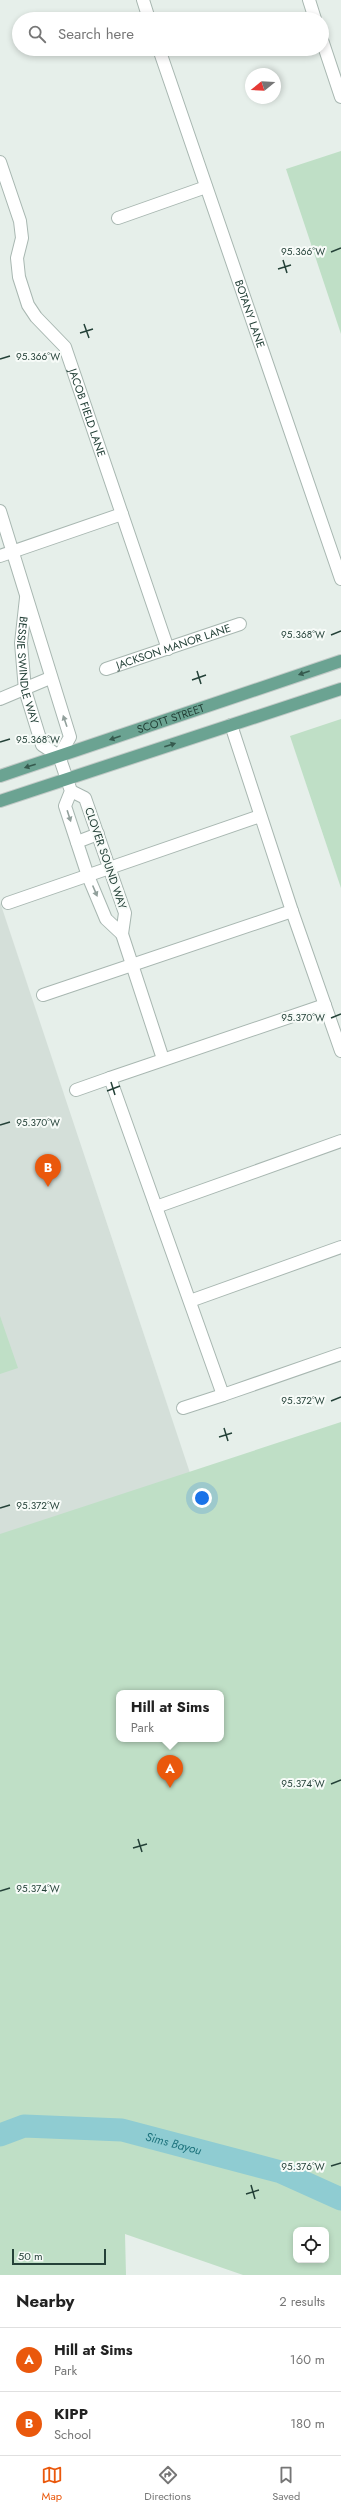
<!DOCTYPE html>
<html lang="en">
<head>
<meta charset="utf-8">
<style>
  body { margin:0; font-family:Jost,sans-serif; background:#f2f2f2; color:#222 }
  .controls { position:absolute; right:12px; bottom:12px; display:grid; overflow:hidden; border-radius:8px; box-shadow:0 2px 6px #0003 }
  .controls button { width:36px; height:36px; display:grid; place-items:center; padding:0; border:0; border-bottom:1px solid #e0e0e0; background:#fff; color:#222; font:20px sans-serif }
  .compass { position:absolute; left:245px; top:68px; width:36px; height:36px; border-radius:50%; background:#fff; box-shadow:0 2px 6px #0003; rotate:252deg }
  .scale { position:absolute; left:12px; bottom:10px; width:94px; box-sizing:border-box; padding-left:4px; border:2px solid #244138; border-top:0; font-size:11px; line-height:14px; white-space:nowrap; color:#244138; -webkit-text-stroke:3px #f7fbf8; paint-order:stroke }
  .you { position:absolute; left:202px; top:1498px; width:14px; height:14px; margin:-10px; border:3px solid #fff; border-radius:50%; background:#1a73e8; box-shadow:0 0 0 6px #1a73e833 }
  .badge { display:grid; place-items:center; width:26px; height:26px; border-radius:50%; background:#ea580c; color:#fff; font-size:13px; font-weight:700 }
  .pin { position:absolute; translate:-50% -33px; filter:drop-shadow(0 1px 2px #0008) }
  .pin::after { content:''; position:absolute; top:21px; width:14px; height:12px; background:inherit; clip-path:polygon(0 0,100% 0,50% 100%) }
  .popup { position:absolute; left:116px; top:1690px; width:108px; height:52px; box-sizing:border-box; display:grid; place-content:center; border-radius:8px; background:#fff; filter:drop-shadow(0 1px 3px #0005); font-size:13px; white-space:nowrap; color:#767676 }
  .popup b { font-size:15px; color:#222 }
  .popup::after { content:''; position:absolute; left:50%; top:100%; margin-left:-8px; border:8px solid transparent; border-top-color:#fff }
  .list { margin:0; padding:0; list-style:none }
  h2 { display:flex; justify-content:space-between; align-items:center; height:52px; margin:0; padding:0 16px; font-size:17px }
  h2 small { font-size:13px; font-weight:400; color:#767676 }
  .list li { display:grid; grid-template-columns:26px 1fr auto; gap:12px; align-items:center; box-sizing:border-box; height:64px; padding:0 16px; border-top:1px solid #e0e0e0 }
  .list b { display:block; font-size:15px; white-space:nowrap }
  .list p { margin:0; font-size:13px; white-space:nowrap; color:#767676 }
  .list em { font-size:13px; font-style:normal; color:#767676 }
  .icon { flex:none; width:22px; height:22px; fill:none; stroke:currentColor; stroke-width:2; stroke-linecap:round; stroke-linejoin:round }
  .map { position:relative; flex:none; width:341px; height:2275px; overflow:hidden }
  .search { position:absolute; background:#fff; box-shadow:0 2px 6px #0003; left:12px; right:12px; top:12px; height:44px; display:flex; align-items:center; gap:10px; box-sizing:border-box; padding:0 14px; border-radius:22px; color:#767676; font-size:15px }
  .sheet { height:180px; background:#fff }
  nav { display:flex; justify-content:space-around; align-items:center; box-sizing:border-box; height:56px; border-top:1px solid #e0e0e0; background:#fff; font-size:11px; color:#767676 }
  nav a { display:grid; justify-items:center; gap:2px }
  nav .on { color:#ea580c }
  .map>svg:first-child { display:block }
  .built { fill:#d4dfd9 }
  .green { fill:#bfdfc6; fill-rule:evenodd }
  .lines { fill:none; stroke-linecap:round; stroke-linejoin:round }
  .river { stroke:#8fccd2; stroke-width:23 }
  .minor-casing { stroke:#a8b7b1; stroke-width:14 }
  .major-casing { stroke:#c2cac7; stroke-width:14 }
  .minor { stroke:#fff; stroke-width:12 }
  .major { stroke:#6ba392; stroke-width:12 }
  .oneway { fill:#365a4e }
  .oneway2 { fill:#92a09c }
  .ticks { fill:none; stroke:#244138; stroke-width:1.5 }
  .labels { text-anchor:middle; stroke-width:4; stroke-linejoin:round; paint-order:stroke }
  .street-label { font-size:11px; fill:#244138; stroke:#f7fbf8 }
  .water-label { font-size:12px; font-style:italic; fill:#1e737d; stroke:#f7fbf8 }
  .ticks-label { font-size:10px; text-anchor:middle; fill:#244138; stroke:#f7fbf8; stroke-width:4; stroke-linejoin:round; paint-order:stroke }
</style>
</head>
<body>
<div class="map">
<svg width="341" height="2275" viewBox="0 0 341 2275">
  <rect width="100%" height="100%" fill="#e6efea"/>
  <!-- built -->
  <path class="built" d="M0,902L190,1473L0,1535Z"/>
  <!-- green -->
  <g class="green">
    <path d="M341,151V334L286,169Z"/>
    <path d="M341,719V888L290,736Z"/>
    <path d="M0,1316L18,1368L0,1374Z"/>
    <path d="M341,1422V2275H243L125,2234L126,2275H0V1534ZM119,1693H221V1739H119ZM296,2230H326V2260H296Z"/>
  </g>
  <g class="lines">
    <!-- river -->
    <path class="river" id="s1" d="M0,2135L24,2126L122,2130L281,2172L341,2199"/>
    <!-- minor casing -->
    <g class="minor-casing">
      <g id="minor">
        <path d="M143,0L149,19"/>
        <path d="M309,0L315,19"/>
        <path d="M322,40L341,97"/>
        <path id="s2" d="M159,49L341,579"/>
        <path id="s3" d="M0,162L20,221L22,238L17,258L19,277L28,305L36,317L65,347L168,649"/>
        <path d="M118,218L206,187"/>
        <path d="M0,511L70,737L59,756"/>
        <path d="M0,556L122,514"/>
        <path id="s4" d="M26,598L21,643L25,690L42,745L59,756L71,791L65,806L88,876L106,919L122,934L125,913L85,798L71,791"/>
        <path id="s5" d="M106,669L240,624"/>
        <path d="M0,699L50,678"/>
        <path d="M231,725L292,911L341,1051"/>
        <path d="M77,842L98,834"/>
        <path d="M8,903L260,816"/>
        <path d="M122,934L163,1059"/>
        <path d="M43,995L292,911"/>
        <path d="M325,1005L110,1078L223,1395L341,1354"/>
        <path d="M76,1090L110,1078"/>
        <path d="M156,1207L341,1141"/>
        <path d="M190,1301L341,1247"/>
        <path d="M183,1408L223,1395"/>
      </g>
    </g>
    <!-- major casing -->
    <g class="major-casing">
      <g id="major">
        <path id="s6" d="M0,776L341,661"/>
        <path d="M0,801L341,689"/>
      </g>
    </g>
    <!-- minor -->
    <use href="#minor" class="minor"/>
    <!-- major -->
    <use href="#major" class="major"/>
  </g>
  <!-- one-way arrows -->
  <defs><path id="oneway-solid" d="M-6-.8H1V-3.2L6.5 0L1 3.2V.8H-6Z"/></defs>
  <g class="oneway">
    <use href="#oneway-solid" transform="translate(304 673) rotate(161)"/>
    <use href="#oneway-solid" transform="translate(115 738) rotate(161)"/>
    <use href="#oneway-solid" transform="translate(170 745) rotate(-18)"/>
    <use href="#oneway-solid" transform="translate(30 766) rotate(162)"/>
  </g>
  <g class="oneway2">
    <use href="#oneway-solid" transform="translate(65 721) rotate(-109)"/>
    <use href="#oneway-solid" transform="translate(69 816) rotate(72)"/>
    <use href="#oneway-solid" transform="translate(95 891) rotate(67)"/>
  </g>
  <!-- ticks -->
  <path class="ticks" d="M331,252L341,248M283,260L287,273M278,269L291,265M84,324L89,338M80,333L93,329M0,359L10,356M331,635L341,631M197,671L201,684M192,680L206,675M0,742L10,739M331,1018L341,1014M111,1082L115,1095M107,1091L120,1086M0,1125L10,1122M331,1401L341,1397M224,1428L228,1441M219,1437L232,1433M0,1508L10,1505M331,1784L341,1780M138,1839L142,1852M133,1848L147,1844M0,1891L10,1888M331,2166L341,2163M251,2185L255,2199M246,2194L259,2190"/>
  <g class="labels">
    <!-- street labels -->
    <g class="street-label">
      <text dy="4" stroke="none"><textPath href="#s2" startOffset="280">BOTANY LANE</textPath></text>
      <text dy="4" stroke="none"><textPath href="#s3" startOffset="274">JACOB FIELD LANE</textPath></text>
      <text dy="4" stroke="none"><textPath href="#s5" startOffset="71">JACKSON MANOR LANE</textPath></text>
      <text dy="4" stroke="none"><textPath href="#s4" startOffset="73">BESSIE SWINDLE WAY</textPath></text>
      <text dy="4" stroke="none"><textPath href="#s6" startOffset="180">SCOTT STREET</textPath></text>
      <text transform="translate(106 858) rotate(71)" y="4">CLOVER SOUND WAY</text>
    </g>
    <!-- water labels -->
    <g class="water-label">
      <text dy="4" stroke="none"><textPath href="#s1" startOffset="177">Sims Bayou</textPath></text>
    </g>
  </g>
  <g class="ticks-label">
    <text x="303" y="255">95.366°W</text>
    <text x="38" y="360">95.366°W</text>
    <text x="303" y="638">95.368°W</text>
    <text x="38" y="743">95.368°W</text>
    <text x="303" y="1021">95.370°W</text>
    <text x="38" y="1126">95.370°W</text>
    <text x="303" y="1404">95.372°W</text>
    <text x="38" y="1509">95.372°W</text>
    <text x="303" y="1787">95.374°W</text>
    <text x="38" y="1892">95.374°W</text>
    <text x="303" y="2170">95.376°W</text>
  </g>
</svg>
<div class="controls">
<button><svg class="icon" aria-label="locate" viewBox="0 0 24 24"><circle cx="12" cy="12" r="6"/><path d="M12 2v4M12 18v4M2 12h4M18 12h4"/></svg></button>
</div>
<svg class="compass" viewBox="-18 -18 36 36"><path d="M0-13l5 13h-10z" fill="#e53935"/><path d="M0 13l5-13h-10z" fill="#767676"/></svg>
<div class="scale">50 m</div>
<div class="you"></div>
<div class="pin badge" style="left:170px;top:1788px">A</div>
<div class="popup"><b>Hill at Sims</b>Park</div>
<div class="pin badge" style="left:48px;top:1187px">B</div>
<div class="search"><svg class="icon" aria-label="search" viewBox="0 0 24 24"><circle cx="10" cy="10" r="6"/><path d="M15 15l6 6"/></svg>Search here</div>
</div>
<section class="sheet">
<h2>Nearby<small>2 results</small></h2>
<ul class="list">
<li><span class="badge">A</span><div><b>Hill at Sims</b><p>Park</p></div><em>160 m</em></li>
<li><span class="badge">B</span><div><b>KIPP</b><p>School</p></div><em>180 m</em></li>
</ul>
</section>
<nav>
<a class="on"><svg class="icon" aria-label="map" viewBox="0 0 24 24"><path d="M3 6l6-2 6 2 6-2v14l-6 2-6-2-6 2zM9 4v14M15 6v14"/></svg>Map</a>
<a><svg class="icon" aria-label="directions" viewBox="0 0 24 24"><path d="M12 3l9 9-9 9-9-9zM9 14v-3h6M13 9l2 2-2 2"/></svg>Directions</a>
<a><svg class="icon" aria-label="saved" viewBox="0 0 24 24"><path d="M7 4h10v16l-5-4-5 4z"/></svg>Saved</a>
</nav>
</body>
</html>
